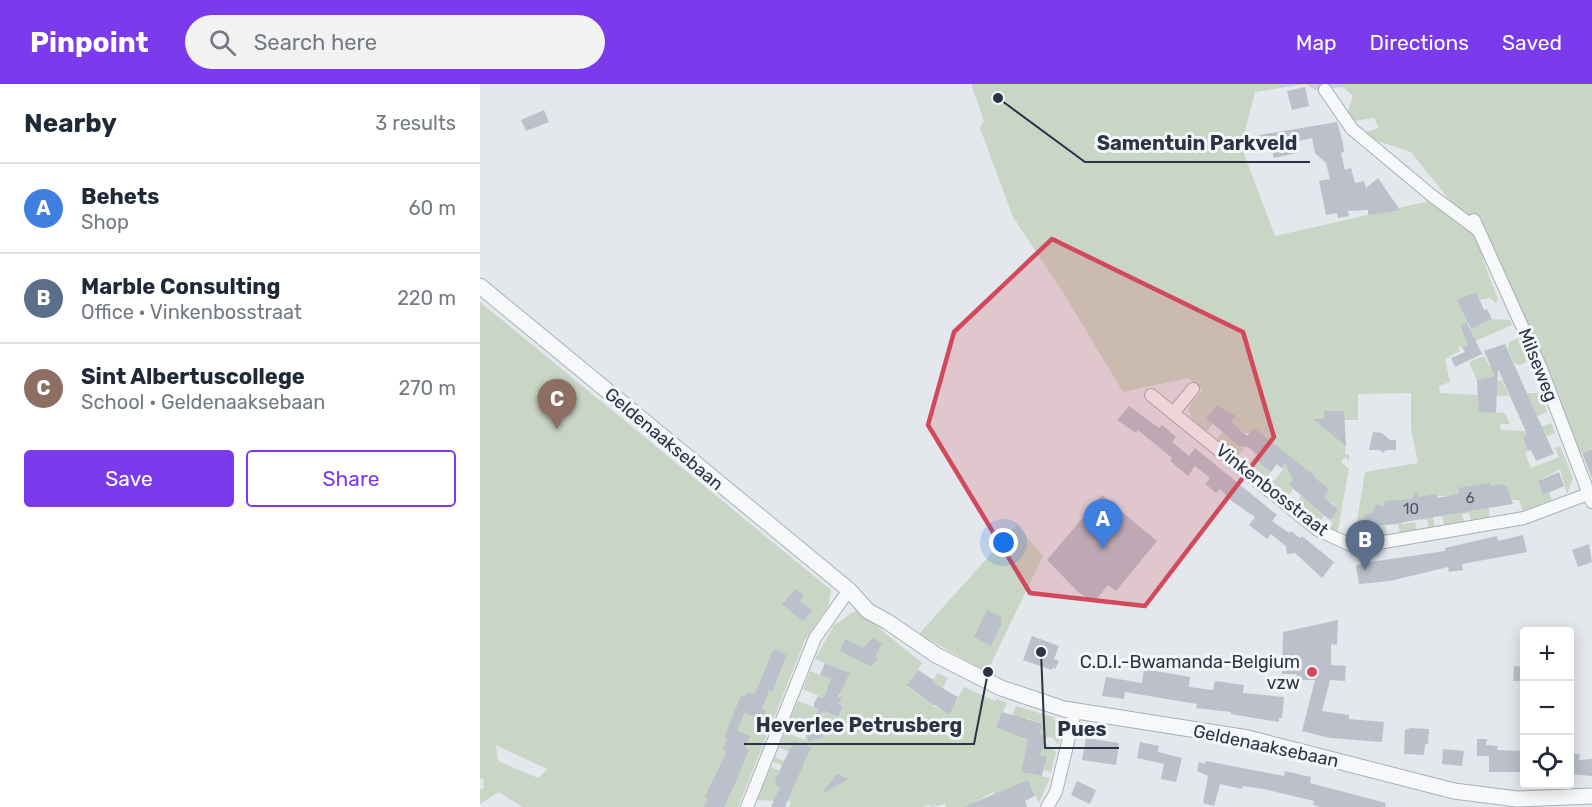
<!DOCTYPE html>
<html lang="en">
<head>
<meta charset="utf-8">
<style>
  body { margin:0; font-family:Rubik,sans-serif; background:#f2f2f3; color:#1f2937 }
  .controls { position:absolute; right:18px; bottom:18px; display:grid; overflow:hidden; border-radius:6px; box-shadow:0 3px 15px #0003 }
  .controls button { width:54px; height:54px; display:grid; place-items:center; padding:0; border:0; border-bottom:2px solid #e0e1e3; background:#fff; color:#1f2937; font:30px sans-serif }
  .you { position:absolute; left:524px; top:459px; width:21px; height:21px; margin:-15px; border:4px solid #fff; border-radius:50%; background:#1a73e8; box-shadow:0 0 0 9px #1a73e833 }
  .badge { display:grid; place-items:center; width:39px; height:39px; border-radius:50%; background:#7c3aed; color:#fff; font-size:20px; font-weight:700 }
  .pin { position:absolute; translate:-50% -50px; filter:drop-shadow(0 2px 3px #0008) }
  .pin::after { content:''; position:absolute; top:32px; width:21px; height:18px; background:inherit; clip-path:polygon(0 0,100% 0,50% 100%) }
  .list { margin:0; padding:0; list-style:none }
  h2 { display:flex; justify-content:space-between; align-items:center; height:78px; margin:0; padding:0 24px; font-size:26px }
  h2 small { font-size:20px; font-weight:400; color:#747a83 }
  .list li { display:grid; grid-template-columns:39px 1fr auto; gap:18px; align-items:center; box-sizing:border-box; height:90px; padding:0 24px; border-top:2px solid #e0e1e3 }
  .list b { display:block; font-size:22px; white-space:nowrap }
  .list p { margin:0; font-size:20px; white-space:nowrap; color:#747a83 }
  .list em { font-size:20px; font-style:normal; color:#747a83 }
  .actions { display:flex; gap:12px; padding:18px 24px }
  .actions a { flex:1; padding:14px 0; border:2px solid #7c3aed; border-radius:6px; text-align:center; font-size:21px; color:#7c3aed }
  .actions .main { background:#7c3aed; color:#fff }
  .icon { flex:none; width:33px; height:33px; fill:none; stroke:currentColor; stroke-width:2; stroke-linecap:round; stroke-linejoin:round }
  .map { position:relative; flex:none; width:1112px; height:723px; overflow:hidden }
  header { display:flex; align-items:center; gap:36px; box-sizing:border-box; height:84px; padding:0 30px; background:#7c3aed; color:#fff }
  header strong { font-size:28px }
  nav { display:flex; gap:33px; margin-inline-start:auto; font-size:21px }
  .search { width:420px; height:54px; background:#f2f2f3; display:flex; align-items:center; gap:15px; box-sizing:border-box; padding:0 21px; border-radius:33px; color:#747a83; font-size:22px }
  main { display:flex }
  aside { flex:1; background:#fff }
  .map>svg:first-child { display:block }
  .green { fill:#c9d6c5; fill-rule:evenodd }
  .building { fill:#bbc0ca }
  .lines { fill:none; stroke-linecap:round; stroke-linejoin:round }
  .minor-casing { stroke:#a9aeb7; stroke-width:14 }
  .tertiary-casing { stroke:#a9aeb7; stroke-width:17 }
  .minor { stroke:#f7f8fa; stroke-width:12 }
  .tertiary { stroke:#f7f8fa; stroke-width:15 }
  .marked { fill:#d1495b; fill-opacity:0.2; stroke:#d1495b; stroke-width:4.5; stroke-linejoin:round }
  .poi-dot { fill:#d1495b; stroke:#f4f6f9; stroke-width:2 }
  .labels { text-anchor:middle; stroke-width:6; stroke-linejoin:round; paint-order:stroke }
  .number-label { font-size:15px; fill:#4f5766 }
  .street-label { font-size:18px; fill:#2b3445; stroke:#f4f6f9 }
  .poi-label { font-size:18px; fill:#2b3445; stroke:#f4f6f9; text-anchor:end }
  .leader { fill:none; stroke:#2b3445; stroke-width:2 }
  .callout-dot { fill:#2b3445; stroke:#f4f6f9; stroke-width:2 }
  .callout-label { font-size:20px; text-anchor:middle; font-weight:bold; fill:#2b3445; stroke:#f4f6f9; stroke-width:6; stroke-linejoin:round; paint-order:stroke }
</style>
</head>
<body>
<header>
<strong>Pinpoint</strong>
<div class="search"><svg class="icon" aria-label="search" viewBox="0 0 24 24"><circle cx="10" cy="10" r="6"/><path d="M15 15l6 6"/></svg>Search here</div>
<nav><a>Map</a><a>Directions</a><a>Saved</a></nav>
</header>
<main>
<aside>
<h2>Nearby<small>3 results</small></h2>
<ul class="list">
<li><span class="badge" style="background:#3f7fe0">A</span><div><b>Behets</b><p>Shop</p></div><em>60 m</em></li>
<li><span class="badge" style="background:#5c6f8a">B</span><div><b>Marble Consulting</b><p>Office · Vinkenbosstraat</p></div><em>220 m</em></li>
<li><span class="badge" style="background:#8d6e63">C</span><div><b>Sint Albertuscollege</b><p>School · Geldenaaksebaan</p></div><em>270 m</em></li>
</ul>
<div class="actions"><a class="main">Save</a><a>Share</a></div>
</aside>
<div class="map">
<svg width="1112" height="723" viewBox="0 0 1112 723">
  <rect width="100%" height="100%" fill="#e4e7ec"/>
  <!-- green -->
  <g class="green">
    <path d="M491,0H1112V364L1099,370L1010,172L1003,176L1018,215L1016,219L1010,214L1000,216L996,208L978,216L988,239L980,243L983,249L1012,235L1030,236L1032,241L982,263L978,262L980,267L965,275L970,298L959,302L960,309L1000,311L1012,299L1022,296L1029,312L1000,311L999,328L1025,329L1030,340H1020L1021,346L1049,347L1071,339L1075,349L1067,352L1062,344L1046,351L1047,354L1043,356L1048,367L1045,369L1051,384L1079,373L1075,364L1080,362L1093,394L1087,410L1080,385L1058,397L1063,410L1069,408L1072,416L1043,427L1039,416H1032L1027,402H1009V433L991,437L989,429L982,430L984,438L964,441L962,431L972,429L969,412H948L955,443L949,444L947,436H942L938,412L926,417L919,415L923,440L935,438L937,446L920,449L918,440L913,441L909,424L896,420L892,429L885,431L882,445L905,442L907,451L874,455L885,388L938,379L931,344V309L878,310V336H864V327H844V335L861,358H866L865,370L869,371V377L865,373L861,378L869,385L857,451L848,445L853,439L850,436L854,420L844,412L849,405L843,401L839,427L845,431L839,438L816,419L835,395L834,390L830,387L811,389L813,396L809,402L813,405L808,412L792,399L803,386L791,359L777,376L791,388L786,394L769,380L776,371L772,366L783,352L774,344L770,349H764L759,345L760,362L765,363L758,372L737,355L756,332L737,321L726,334L733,339L727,347L712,335L708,324L722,306L708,294L643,308L584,210L533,133L500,44L504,37ZM825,0L836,6L863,3L873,12L866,32L874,37L894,34L899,44L883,49L889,54L931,68L967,113L795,152L761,62L775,8Z"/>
    <path d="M0,218L351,506L348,523L325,556L258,723H42L19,708L0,720V705L4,704L3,695H0ZM16,661L67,685V686L58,694L18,677Z"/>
    <path d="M1038,254L1048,277L1040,281L1034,279L1028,265L1029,258Z"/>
    <path d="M1004,272L1009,281L1014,279L1015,291H1020L997,296L989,278Z"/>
    <path d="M1047,309H1060L1067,328L1057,332Z"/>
    <path d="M537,441L563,472L507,588L439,550Z"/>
    <path d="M377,526L442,579L427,603L442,613L458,589L468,594L453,622L469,630L484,603L515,617L517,615L527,619L516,643L532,632L536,622L573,633L581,649L578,661L573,654L559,650L563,640L546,634L539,653L563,662L564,658L576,668L571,688L564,686L566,672L545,670L543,679L548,680V683L542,682L541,688L570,694L559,719L548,696L520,723L513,708L486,723H466L465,720L453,723L449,721L442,723H309L311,718L296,712L294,717L277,716L291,683L299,686L296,694L319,688L293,678L295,673L304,677L306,673L324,680L330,663L315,657L310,668L299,664L305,648L324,656L327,651L342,653L345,644L343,638L334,634L328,637L324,646L308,640L318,617L358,633L363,622L359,620L362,612L347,606L344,614L323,605L330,587L360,599L366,597L369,589L335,575L354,541Z"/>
  </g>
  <!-- building -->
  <g class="building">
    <path d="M825,3L829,22L812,26L807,7Z"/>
    <path d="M64,26L69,38L46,47L41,36Z"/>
    <path d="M857,38L863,59L864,68L861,69L865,86L871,84L875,99L884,97L886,104L898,94L920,126L888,131V126L868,127L869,132L858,134L857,129L846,131L839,97L850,95L846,79L835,69L832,54L814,58L817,69L794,74L791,63L781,65L779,51Z"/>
    <path d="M996,208L1004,226L1007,225L1012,235L991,245L977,216Z"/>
    <path d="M987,239L1002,270L975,283L971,274L985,268L982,263L988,261L980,242Z"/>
    <path d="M1025,260L1074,370L1056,377L1051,366L1048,367L1043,355L1047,350L1018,285L1016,329L999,328L997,296L1015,292L1004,267Z"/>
    <path d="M737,321L756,332L751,338L767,352L774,344L828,387L832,388L836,395L849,405L844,412L858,426L850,436L809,401L813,396L805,379L801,384L797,380L791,388L777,377L780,373L768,363L759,362L726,334Z"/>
    <path d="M649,322L679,344L682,341L696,353L692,358L709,372L715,364L797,431L792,437L809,449L811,447L820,454L822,452L854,478L842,494L815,469L807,470L806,462L791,450L787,455L769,441L775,433L753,418L740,405L736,409L725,400L730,394L715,382L708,392L690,377L692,374L658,346L656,349L637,336Z"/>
    <path d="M844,327H864L866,362L833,335H844Z"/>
    <path d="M893,348L902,349L910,356H916V366H906L903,369L900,366H889Z"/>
    <path d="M1112,365V394L1102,369Z"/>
    <path d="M1079,388L1084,402L1063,411L1058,397Z"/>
    <path d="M1010,399L1011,402L1019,400L1027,402L1033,420L882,445L885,430L892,429L896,420L904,422L905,417L931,415L937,407L938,413L957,410V414L979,410L978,404Z"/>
    <path d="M622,411L677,457L636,507L628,501L614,518L598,508L567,476Z"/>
    <path d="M1043,451L1047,468L982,480L983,486L969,488L968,483L910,497L879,500L876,482L884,479L965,467V464L1017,452L1018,457Z"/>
    <path d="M1109,460L1112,478L1098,483L1092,466Z"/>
    <path d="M316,505L324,512L320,517L332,527L323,537L302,520Z"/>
    <path d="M507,526L522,533L520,538L522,539L511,562L494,553Z"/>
    <path d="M858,536L857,561L851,560V581L866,582L865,597L850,596L842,627L869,631V635L904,638L902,658L850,654L822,647L835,596H816L817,590H802L803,548Z"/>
    <path d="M552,552L579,562L574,575L579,577L575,585L573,583L572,586L543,576Z"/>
    <path d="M393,553L402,560L395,573L398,575L390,582L360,567L365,555L383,564Z"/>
    <path d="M294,565L306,571L293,607L289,606L282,625L286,627L282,636L264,629L257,647L270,652L265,664L269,666L253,704L244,723H224L228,715L225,713L247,667L243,666L247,655L244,654L261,611L265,612L267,608L274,611Z"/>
    <path d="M345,579L370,589L358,613L362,612L359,620L363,622L358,633L344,627L339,632L345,644L342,653L329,658L324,646L328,637L336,633L339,625L334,623V619L338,612L344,614L351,595L340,591Z"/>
    <path d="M1034,582L1044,583V597H1033Z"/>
    <path d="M664,585L710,593L709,603L733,606L735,597L764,601L763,609L804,613L802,634H799V638L774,634L751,630V628L716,624L717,620L645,608L644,615L622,612L626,593L662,599Z"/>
    <path d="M438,586L454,596L452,598L478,613L469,631L427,602Z"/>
    <path d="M522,628L563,640L559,650L567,652L560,671L567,672L562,692L541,688L548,656L516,643Z"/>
    <path d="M931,644L949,645L948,660H945L944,671L924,670L925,646Z"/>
    <path d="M606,654L639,659L636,681L602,676Z"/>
    <path d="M997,655H1007L1006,661L1018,662L1017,666L1044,667V688H1009V672H997Z"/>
    <path d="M314,657L331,663L305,723H291L300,703L295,701L296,694Z"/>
    <path d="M660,658L679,662L678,668L702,674L696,698L681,695L684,680L657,674Z"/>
    <path d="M963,665L984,667L982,682L962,680Z"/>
    <path d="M1089,669L1100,670L1099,676L1112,675V692L1089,690Z"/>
    <path d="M726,677L804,692L805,687L831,693L830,699L906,719L905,723H841L833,721L834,717L784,705L763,702L762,705L740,700L734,722L723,719L728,692L717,687L719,678L725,680Z"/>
    <path d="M357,690L368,695L343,709H342Z"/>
    <path d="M548,696L555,712L545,717L547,723H483Z"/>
    <path d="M597,697L616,706L610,720L591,711Z"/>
  </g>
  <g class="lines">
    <!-- minor casing -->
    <g class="minor-casing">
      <g id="minor">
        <path d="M845,6L872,45L951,111L998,146"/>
        <path d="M994,136L1060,282L1112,418"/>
        <path d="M713,305L693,329L838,446L875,463L1044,434L1108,410"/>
        <path d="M671,311L693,329"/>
        <path d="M267,723L335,554L369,506"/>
        <path d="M567,723L576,708L595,628"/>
      </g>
    </g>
    <!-- tertiary casing -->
    <g class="tertiary-casing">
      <path id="tertiary" d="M0,202L369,506L388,527L408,538L456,571L521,604L584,625L768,654L974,707L1037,715L1112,712"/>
    </g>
    <!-- minor -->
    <use href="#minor" class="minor"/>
    <!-- tertiary -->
    <use href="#tertiary" class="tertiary"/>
  </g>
  <!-- marked area -->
  <path class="marked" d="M572,155L763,248L794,353L665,522L550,509L448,341L474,248Z"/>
  <!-- markers -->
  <circle class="poi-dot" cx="832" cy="588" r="6"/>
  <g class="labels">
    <!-- number labels -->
    <g class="number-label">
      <text x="990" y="419">6</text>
      <text x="931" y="430">10</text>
    </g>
    <!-- street labels -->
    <g class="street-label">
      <text transform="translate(1058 281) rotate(68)" y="6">Milseweg</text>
      <text transform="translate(184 355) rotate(40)" y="6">Geldenaaksebaan</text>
      <text transform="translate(792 406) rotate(38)" y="6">Vinkenbosstraat</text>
      <text transform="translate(786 662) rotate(12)" y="6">Geldenaaksebaan</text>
    </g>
    <!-- poi labels -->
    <g class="poi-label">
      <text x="820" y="584">C.D.I.-Bwamanda-Belgium<tspan x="820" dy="21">vzw</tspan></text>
    </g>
  </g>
  <!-- callouts -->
  <path class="leader" d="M518 14L605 78H830M508 588L494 660H264M561 568L565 664H639"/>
  <g class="callout-dot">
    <circle cx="518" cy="14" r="6"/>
    <circle cx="508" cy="588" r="6"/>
    <circle cx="561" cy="568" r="6"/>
  </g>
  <g class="callout-label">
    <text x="717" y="66">Samentuin Parkveld</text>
    <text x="379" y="648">Heverlee Petrusberg</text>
    <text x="602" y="652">Pues</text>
  </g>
</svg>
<div class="controls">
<button>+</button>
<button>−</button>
<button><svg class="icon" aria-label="locate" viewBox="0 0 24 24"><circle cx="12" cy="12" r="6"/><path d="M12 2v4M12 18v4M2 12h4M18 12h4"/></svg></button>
</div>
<div class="you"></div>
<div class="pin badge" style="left:623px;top:465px;background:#3f7fe0">A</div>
<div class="pin badge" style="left:885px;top:486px;background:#5c6f8a">B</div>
<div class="pin badge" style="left:77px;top:345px;background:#8d6e63">C</div>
</div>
</main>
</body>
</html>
